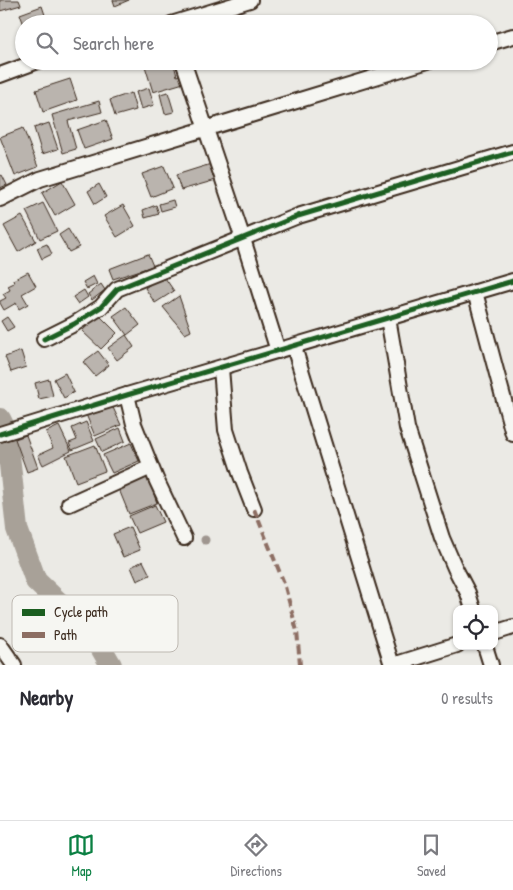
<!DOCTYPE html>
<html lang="en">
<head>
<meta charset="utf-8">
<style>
  body { margin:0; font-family:"Patrick Hand",sans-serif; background:#f7f7f7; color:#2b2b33 }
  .controls { position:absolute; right:15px; bottom:15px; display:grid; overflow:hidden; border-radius:10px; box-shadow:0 1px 4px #0004 }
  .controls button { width:45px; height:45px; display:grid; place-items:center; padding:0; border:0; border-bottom:1px solid #e1e1e2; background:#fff; color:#2b2b33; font:25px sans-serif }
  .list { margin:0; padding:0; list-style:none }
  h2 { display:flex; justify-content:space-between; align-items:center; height:65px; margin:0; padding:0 20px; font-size:21px }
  h2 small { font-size:16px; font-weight:400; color:#7c7c81 }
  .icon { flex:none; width:28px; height:28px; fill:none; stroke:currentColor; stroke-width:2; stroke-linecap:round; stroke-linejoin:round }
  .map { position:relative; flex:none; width:513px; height:665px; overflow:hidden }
  .search { position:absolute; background:#fff; box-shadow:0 1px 4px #0004; left:15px; right:15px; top:15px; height:55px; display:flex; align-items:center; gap:12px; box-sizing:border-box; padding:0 18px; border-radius:28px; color:#7c7c81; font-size:19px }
  .sheet { height:155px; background:#fff }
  nav { display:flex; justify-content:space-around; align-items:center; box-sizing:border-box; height:70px; border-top:1px solid #e1e1e2; background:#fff; font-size:14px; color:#7c7c81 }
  nav a { display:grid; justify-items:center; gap:2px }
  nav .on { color:#0b8043 }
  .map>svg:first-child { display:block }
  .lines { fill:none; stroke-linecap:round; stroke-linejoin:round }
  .river { stroke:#a8a198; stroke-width:22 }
  .building { fill:#bab4ae; stroke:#3b2a1e }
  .minor-casing { stroke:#3b2a1e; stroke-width:18 }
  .minor { stroke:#f6f6f2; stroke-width:14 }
  .quiet { stroke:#8d6e63; stroke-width:4; stroke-dasharray:8 4; stroke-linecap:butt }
  .cycleway-casing { stroke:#f6f6f2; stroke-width:8 }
  .cycleway { stroke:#1b5e20; stroke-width:5 }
  .tree { fill:#9f968f }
  .key { fill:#f6f6f2; stroke:#beb9b2; stroke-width:1 }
  .key-label { font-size:14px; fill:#3b2a1e }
</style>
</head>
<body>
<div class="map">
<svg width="513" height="665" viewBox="0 0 513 665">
  <rect width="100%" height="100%" fill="#ebeae5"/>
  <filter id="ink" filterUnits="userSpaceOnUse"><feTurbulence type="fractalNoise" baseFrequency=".02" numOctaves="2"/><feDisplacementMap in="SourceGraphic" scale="10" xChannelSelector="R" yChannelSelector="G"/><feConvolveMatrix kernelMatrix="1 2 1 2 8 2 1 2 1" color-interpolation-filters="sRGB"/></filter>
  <g filter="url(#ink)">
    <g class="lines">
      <!-- river -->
      <g class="river">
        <path d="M0,419L5,429"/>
        <path d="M7,437L17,529L36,581L94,636L111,665"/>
      </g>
    </g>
    <!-- building -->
    <g class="building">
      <path d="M0,0H19L21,5L0,11Z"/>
      <path d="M113,0H129L115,6Z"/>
      <path d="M42,6L48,24L24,25L20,14Z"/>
      <path d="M160,61H173L177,76L184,73L187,82L153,92L145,66Z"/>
      <path d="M70,79L77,100L43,112L36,90Z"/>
      <path d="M149,88L154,105L141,109L136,92Z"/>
      <path d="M168,92L174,112L165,114L160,94Z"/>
      <path d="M131,93L136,110L115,116L110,100Z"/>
      <path d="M99,101L102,112L68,121L76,149L63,153L52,115Z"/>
      <path d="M106,120L113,139L84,149L77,130Z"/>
      <path d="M49,123L58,149L42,154L34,128Z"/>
      <path d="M23,128L38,167L15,176L0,137Z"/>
      <path d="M211,164L216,180L181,190L176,175Z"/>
      <path d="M164,166L173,188L151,197L142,174Z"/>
      <path d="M2,175L7,185L0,188V176Z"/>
      <path d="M62,181L75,204L55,216L42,193Z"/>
      <path d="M99,184L106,197L95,204L88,191Z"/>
      <path d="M173,200L175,207L161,211L159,204Z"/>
      <path d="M43,203L57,231L40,239L26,211Z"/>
      <path d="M123,205L135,226L117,237L104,216Z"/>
      <path d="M156,205L159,214L145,218L143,210Z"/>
      <path d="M22,216L36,241L18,252L4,226Z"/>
      <path d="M68,229L79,247L69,252L59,235Z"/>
      <path d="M47,244L52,254L42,259L37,248Z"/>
      <path d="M148,254L153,266L113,279L109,269Z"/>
      <path d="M28,272L36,286L22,294L28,304L19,309L16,303L4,310L0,303V301L6,298L3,294L10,290L8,286L14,283L13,280Z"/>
      <path d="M163,275L174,291L155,303L145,288Z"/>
      <path d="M93,276L97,284L87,289L83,282Z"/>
      <path d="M101,284L105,290L92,300L88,294Z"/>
      <path d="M84,290L88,297L78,304L73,297Z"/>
      <path d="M179,296L191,331L185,334L163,307Z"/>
      <path d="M126,307L140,325L127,335L113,316Z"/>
      <path d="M99,315L117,333L101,349L82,331Z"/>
      <path d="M7,317L14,327L7,331L1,321Z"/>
      <path d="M126,335L134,347L117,360L108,348Z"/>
      <path d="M21,351L26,367L11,372L5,357Z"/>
      <path d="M98,351L109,365L95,376L83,362Z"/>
      <path d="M65,373L74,392L64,398L54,379Z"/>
      <path d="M49,379L53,396L39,399L35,383Z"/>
      <path d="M110,401L121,425L95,436L85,412Z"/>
      <path d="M86,422L94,441L72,450L69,443L77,440L72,428Z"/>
      <path d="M59,426L71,451L43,465L38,455L53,448L46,432Z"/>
      <path d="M120,428L125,441L102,452L96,439Z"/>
      <path d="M26,435L38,468L27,472L15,439Z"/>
      <path d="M131,443L139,461L112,473L103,455Z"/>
      <path d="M95,445L105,471L76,482L66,456Z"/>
      <path d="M147,475L157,503L129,514L118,487Z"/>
      <path d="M155,505L163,522L137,533L129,516Z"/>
      <path d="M130,527L140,550L123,557L113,534Z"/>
      <path d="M143,561L150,575L137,581L131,567Z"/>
    </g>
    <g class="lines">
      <!-- minor casing -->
      <g class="minor-casing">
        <g id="minor">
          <path d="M171,24L250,0"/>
          <path d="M489,43L513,36"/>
          <path d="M183,61L243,239L278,351"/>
          <path d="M0,75L38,61"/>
          <path d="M0,199L40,179L428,61"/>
          <path d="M475,292L513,434"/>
          <path d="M388,318L407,428L442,538L455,568L468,593L473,609"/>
          <path d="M44,339L74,324L101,307L117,289L298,216L513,152"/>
          <path d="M294,347L392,665"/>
          <path d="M221,368L226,430L240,473L254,509"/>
          <path d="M127,395L134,424L156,479L184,538"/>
          <path d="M0,434L127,395L513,281"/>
          <path d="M69,504L151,467"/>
          <path d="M494,633L513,627"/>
          <path d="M0,645L14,665"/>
          <path d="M485,646L491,665"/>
          <path d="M393,665L457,645"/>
        </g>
      </g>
      <!-- minor -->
      <use href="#minor" class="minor"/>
      <!-- quiet -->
      <path class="quiet" d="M254,509L284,583L297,631L300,665"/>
      <!-- cycleway casing -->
      <g class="cycleway-casing">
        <g id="cycleway">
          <path d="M44,339L74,324L101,307L117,289L298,216L513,152"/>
          <path d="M0,434L127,395L513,281"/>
        </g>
      </g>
      <!-- cycleway -->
      <use href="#cycleway" class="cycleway"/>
    </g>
    <!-- trees -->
    <circle class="tree" cx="205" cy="540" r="4.5"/>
  </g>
  <!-- legend -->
  <rect x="12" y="595" width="166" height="57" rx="8" class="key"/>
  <rect x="22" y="609" width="23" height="7" fill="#1b5e20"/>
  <rect x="22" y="632" width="23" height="6" fill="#8d6e63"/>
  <g class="key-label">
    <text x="54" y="617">Cycle path</text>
    <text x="54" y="640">Path</text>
  </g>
</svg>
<div class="controls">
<button><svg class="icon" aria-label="locate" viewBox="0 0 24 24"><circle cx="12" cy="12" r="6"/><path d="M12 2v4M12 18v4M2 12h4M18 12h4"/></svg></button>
</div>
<div class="search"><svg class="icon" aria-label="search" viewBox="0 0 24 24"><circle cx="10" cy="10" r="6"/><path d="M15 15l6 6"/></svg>Search here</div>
</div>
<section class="sheet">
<h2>Nearby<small>0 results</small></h2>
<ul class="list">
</ul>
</section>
<nav>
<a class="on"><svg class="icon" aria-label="map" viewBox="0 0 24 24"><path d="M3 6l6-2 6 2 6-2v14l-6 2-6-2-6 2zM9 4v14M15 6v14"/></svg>Map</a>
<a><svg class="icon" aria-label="directions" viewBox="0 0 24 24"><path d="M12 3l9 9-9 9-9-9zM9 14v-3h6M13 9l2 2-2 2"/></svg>Directions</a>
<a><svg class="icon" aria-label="saved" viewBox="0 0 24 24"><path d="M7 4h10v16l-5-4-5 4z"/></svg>Saved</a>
</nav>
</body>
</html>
